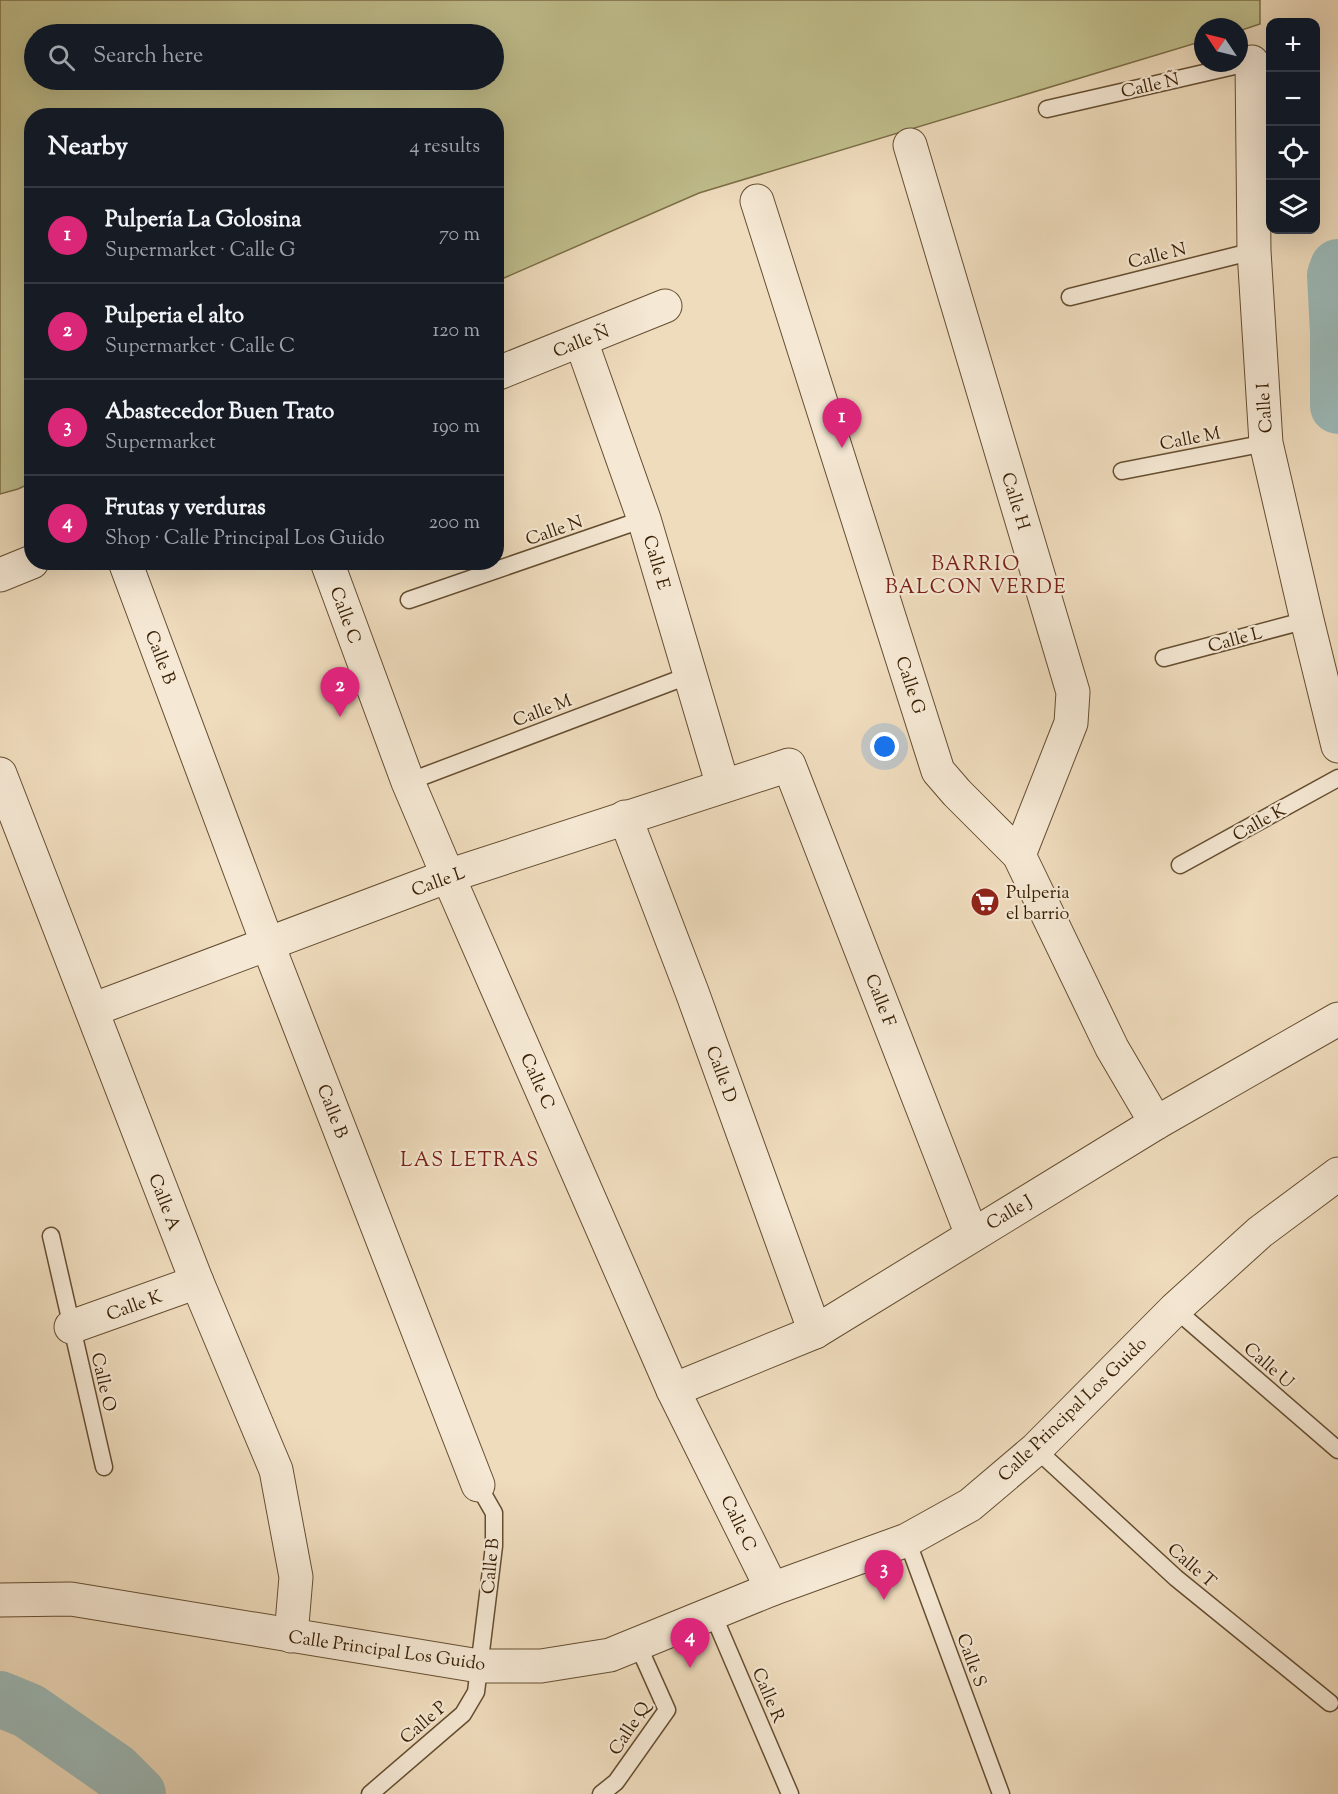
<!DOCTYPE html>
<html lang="en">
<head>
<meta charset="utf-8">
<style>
  body { margin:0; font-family:"Sorts Mill Goudy",serif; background:#242831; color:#f1f3f6 }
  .controls { position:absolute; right:18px; top:18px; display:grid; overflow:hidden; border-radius:12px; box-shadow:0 6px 24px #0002 }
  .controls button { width:54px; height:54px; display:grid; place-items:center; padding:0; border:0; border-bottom:2px solid #363941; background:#171b24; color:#f1f3f6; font:30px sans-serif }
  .compass { position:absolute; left:1194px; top:18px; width:54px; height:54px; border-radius:50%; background:#171b24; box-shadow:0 6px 24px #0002; rotate:305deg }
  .you { position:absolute; left:885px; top:747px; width:21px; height:21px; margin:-15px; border:4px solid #fff; border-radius:50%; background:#1a73e8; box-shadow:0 0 0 9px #1a73e833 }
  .badge { display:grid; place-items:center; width:39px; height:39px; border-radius:50%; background:#db2777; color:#fff; font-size:20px; font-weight:700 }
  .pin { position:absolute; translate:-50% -50px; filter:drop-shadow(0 2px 3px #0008) }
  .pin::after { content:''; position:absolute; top:32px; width:21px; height:18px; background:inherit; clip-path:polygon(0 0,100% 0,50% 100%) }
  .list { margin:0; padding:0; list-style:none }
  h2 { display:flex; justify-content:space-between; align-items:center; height:78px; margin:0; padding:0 24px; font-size:26px }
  h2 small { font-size:20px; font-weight:400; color:#9ea1a6 }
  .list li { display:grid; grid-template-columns:39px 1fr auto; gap:18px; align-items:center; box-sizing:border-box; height:96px; padding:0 24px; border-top:2px solid #363941 }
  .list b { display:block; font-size:22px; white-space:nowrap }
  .list p { margin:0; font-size:20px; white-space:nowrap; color:#9ea1a6 }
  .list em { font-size:20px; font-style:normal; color:#9ea1a6 }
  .icon { flex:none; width:33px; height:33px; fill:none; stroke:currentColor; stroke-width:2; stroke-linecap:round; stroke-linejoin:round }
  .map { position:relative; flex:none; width:1338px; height:1794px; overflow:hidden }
  .search { position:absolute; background:#171b24; box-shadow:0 6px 24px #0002; left:24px; top:24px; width:480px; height:66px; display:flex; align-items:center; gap:15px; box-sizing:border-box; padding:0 21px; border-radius:33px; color:#9ea1a6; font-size:22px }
  .panel { position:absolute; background:#171b24; box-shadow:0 6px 24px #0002; left:24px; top:108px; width:480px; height:462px; border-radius:24px }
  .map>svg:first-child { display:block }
  .green { fill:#c0be8c; stroke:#7c6e47; stroke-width:1.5; fill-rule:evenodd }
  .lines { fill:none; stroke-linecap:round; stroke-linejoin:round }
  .river { stroke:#9cbab9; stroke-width:56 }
  .service-casing { stroke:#654e31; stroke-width:19 }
  .minor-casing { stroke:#654e31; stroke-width:35 }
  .service { stroke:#f5e8d4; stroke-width:16 }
  .minor { stroke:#f5e8d4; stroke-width:33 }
  .labels { text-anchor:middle; stroke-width:4.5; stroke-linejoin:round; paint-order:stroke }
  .street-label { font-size:18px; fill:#371e02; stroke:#f5e8d4 }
  .poi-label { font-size:18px; fill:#371e02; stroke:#f5e8d4; text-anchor:start }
  .neighbourhood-label { font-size:20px; letter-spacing:1.5px; fill:#7a1f14; stroke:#f5e8d4 }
</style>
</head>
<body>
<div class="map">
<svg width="1338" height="1794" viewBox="0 0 1338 1794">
  <rect width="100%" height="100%" fill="#efdcbd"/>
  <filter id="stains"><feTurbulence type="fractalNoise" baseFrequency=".00333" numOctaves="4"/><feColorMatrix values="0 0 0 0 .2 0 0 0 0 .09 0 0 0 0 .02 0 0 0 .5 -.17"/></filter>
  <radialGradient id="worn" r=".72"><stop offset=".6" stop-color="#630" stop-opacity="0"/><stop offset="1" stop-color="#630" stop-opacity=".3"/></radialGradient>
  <!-- green -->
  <path class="green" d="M0,0H1260V24L1239,31V27H1203V41L699,193L497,281L496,116H32L31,483L18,489L0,494ZM34,34H494V80H34Z"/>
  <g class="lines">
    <!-- river -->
    <g class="river">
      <path d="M1338,267L1335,275L1338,333V406"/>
      <path d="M0,1699L29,1711L115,1771L138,1794"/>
    </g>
    <!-- service casing -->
    <g class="service-casing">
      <g id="service">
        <path d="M1047,109L1252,62"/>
        <path d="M1070,297L1254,251"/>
        <path d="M1122,471L1266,443"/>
        <path d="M409,600L644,519"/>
        <path d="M1164,658L1307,620"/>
        <path d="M408,782L690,675"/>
        <path d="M1180,865L1338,778"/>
        <path d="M51,1236L104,1467"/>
        <path d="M1175,1309L1338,1450"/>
        <path d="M1036,1449L1176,1578L1330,1703"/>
        <path d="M907,1540L1001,1794"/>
        <path d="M712,1612L790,1794"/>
        <path d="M370,1794L463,1714L476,1692L494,1546V1513L478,1485"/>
        <path d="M601,1794L616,1782L667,1710L637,1643"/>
      </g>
    </g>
    <!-- minor casing -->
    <g class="minor-casing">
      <g id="minor">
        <path d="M1252,62L1254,251L1266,443L1307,620L1338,746"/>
        <path d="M910,145L1073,692L1071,723L1019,855"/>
        <path d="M757,201L938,771L957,793L1019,855L1112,1048L1156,1123"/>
        <path d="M581,341L644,519L723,786"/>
        <path d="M496,374L665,306"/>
        <path d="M125,562L268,945L478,1485"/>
        <path d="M327,562L408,782L448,876L673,1390L772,1589"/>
        <path d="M0,575L32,562"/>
        <path d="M0,774L197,1282L276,1470L296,1577L291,1636"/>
        <path d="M625,817L692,992L815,1332"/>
        <path d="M92,1010L448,876L789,765L972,1235"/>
        <path d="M71,1327L197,1282"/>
        <path d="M673,1390L815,1332L1156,1123L1338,1019"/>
        <path d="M0,1600L71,1599L479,1666H541L610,1655L772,1589L907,1540L970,1505L1036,1449L1175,1309L1260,1232L1338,1174"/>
      </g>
    </g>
    <!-- service -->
    <use href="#service" class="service"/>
    <!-- minor -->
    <use href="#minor" class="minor"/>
  </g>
  <!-- icons -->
  <defs>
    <g id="supermarket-disc" transform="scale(1.5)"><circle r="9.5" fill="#8f2418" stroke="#f5e8d4"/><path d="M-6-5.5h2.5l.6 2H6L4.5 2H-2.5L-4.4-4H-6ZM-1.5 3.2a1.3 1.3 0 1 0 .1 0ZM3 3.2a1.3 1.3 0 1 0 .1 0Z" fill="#fff"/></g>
  </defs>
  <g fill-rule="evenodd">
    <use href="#supermarket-disc" x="985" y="902"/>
  </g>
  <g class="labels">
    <!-- street labels -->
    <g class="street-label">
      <text transform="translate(1150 85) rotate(-13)" y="6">Calle Ñ</text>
      <text transform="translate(1157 255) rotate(-14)" y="6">Calle N</text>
      <text transform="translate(581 341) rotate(-22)" y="6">Calle Ñ</text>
      <text transform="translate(1264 408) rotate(-94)" y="6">Calle I</text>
      <text transform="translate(1190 438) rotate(-11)" y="6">Calle M</text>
      <text transform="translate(1016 501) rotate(73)" y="6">Calle H</text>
      <text transform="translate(554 530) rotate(-19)" y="6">Calle N</text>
      <text transform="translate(657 562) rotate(74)" y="6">Calle E</text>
      <text transform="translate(346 615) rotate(70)" y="6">Calle C</text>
      <text transform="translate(1235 639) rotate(-15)" y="6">Calle L</text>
      <text transform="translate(161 657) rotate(69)" y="6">Calle B</text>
      <text transform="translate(911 685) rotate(72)" y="6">Calle G</text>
      <text transform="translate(542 710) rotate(-21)" y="6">Calle M</text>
      <text transform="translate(1259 822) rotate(-29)" y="6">Calle K</text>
      <text transform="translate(438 881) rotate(-20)" y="6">Calle L</text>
      <text transform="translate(881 1000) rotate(69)" y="6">Calle F</text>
      <text transform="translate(722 1074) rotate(70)" y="6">Calle D</text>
      <text transform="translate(538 1081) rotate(66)" y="6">Calle C</text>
      <text transform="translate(333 1111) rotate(69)" y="6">Calle B</text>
      <text transform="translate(165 1202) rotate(69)" y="6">Calle A</text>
      <text transform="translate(1009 1212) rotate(-31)" y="6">Calle J</text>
      <text transform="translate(134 1305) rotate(-20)" y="6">Calle K</text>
      <text transform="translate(1269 1365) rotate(41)" y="6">Calle U</text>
      <text transform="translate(104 1382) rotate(77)" y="6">Calle O</text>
      <text transform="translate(1072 1409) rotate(-44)" y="6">Calle Principal Los Guido</text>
      <text transform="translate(739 1523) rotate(64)" y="6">Calle C</text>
      <text transform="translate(1192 1565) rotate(41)" y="6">Calle T</text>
      <text transform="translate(490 1566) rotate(-85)" y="6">Calle B</text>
      <text transform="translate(387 1650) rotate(8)" y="6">Calle Principal Los Guido</text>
      <text transform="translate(972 1660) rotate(70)" y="6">Calle S</text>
      <text transform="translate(769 1695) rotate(67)" y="6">Calle R</text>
      <text transform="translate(423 1722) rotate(-41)" y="6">Calle P</text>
      <text transform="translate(629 1728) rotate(-57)" y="6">Calle Q</text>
    </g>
    <!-- poi labels -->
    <g class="poi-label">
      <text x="1006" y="898">Pulperia<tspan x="1006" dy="21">el barrio</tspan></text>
    </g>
    <!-- neighbourhood labels -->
    <g class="neighbourhood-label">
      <text x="976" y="570">BARRIO<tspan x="976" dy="23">BALCON VERDE</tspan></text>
      <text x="470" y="1166">LAS LETRAS</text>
    </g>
  </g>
  <rect width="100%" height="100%" filter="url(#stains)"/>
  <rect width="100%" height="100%" fill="url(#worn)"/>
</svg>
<div class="controls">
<button>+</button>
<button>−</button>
<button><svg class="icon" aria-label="locate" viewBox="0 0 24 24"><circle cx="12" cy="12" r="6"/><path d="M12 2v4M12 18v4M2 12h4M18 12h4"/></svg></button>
<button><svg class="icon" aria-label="layers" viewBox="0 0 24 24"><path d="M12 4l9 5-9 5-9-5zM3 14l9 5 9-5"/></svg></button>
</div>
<svg class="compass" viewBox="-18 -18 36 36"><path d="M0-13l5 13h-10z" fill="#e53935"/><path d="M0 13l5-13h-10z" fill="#9ea1a6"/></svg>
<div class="you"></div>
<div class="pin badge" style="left:842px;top:448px">1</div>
<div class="pin badge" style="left:340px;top:717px">2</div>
<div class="pin badge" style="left:884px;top:1600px">3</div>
<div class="pin badge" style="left:690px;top:1668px">4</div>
<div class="search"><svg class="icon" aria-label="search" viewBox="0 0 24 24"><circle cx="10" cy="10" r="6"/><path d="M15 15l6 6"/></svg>Search here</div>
<section class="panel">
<h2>Nearby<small>4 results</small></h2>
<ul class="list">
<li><span class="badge">1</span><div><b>Pulpería La Golosina</b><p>Supermarket · Calle G</p></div><em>70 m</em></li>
<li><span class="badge">2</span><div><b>Pulperia el alto</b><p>Supermarket · Calle C</p></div><em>120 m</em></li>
<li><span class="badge">3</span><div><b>Abastecedor Buen Trato</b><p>Supermarket</p></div><em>190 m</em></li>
<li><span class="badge">4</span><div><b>Frutas y verduras</b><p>Shop · Calle Principal Los Guido</p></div><em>200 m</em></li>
</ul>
</section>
</div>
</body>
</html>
